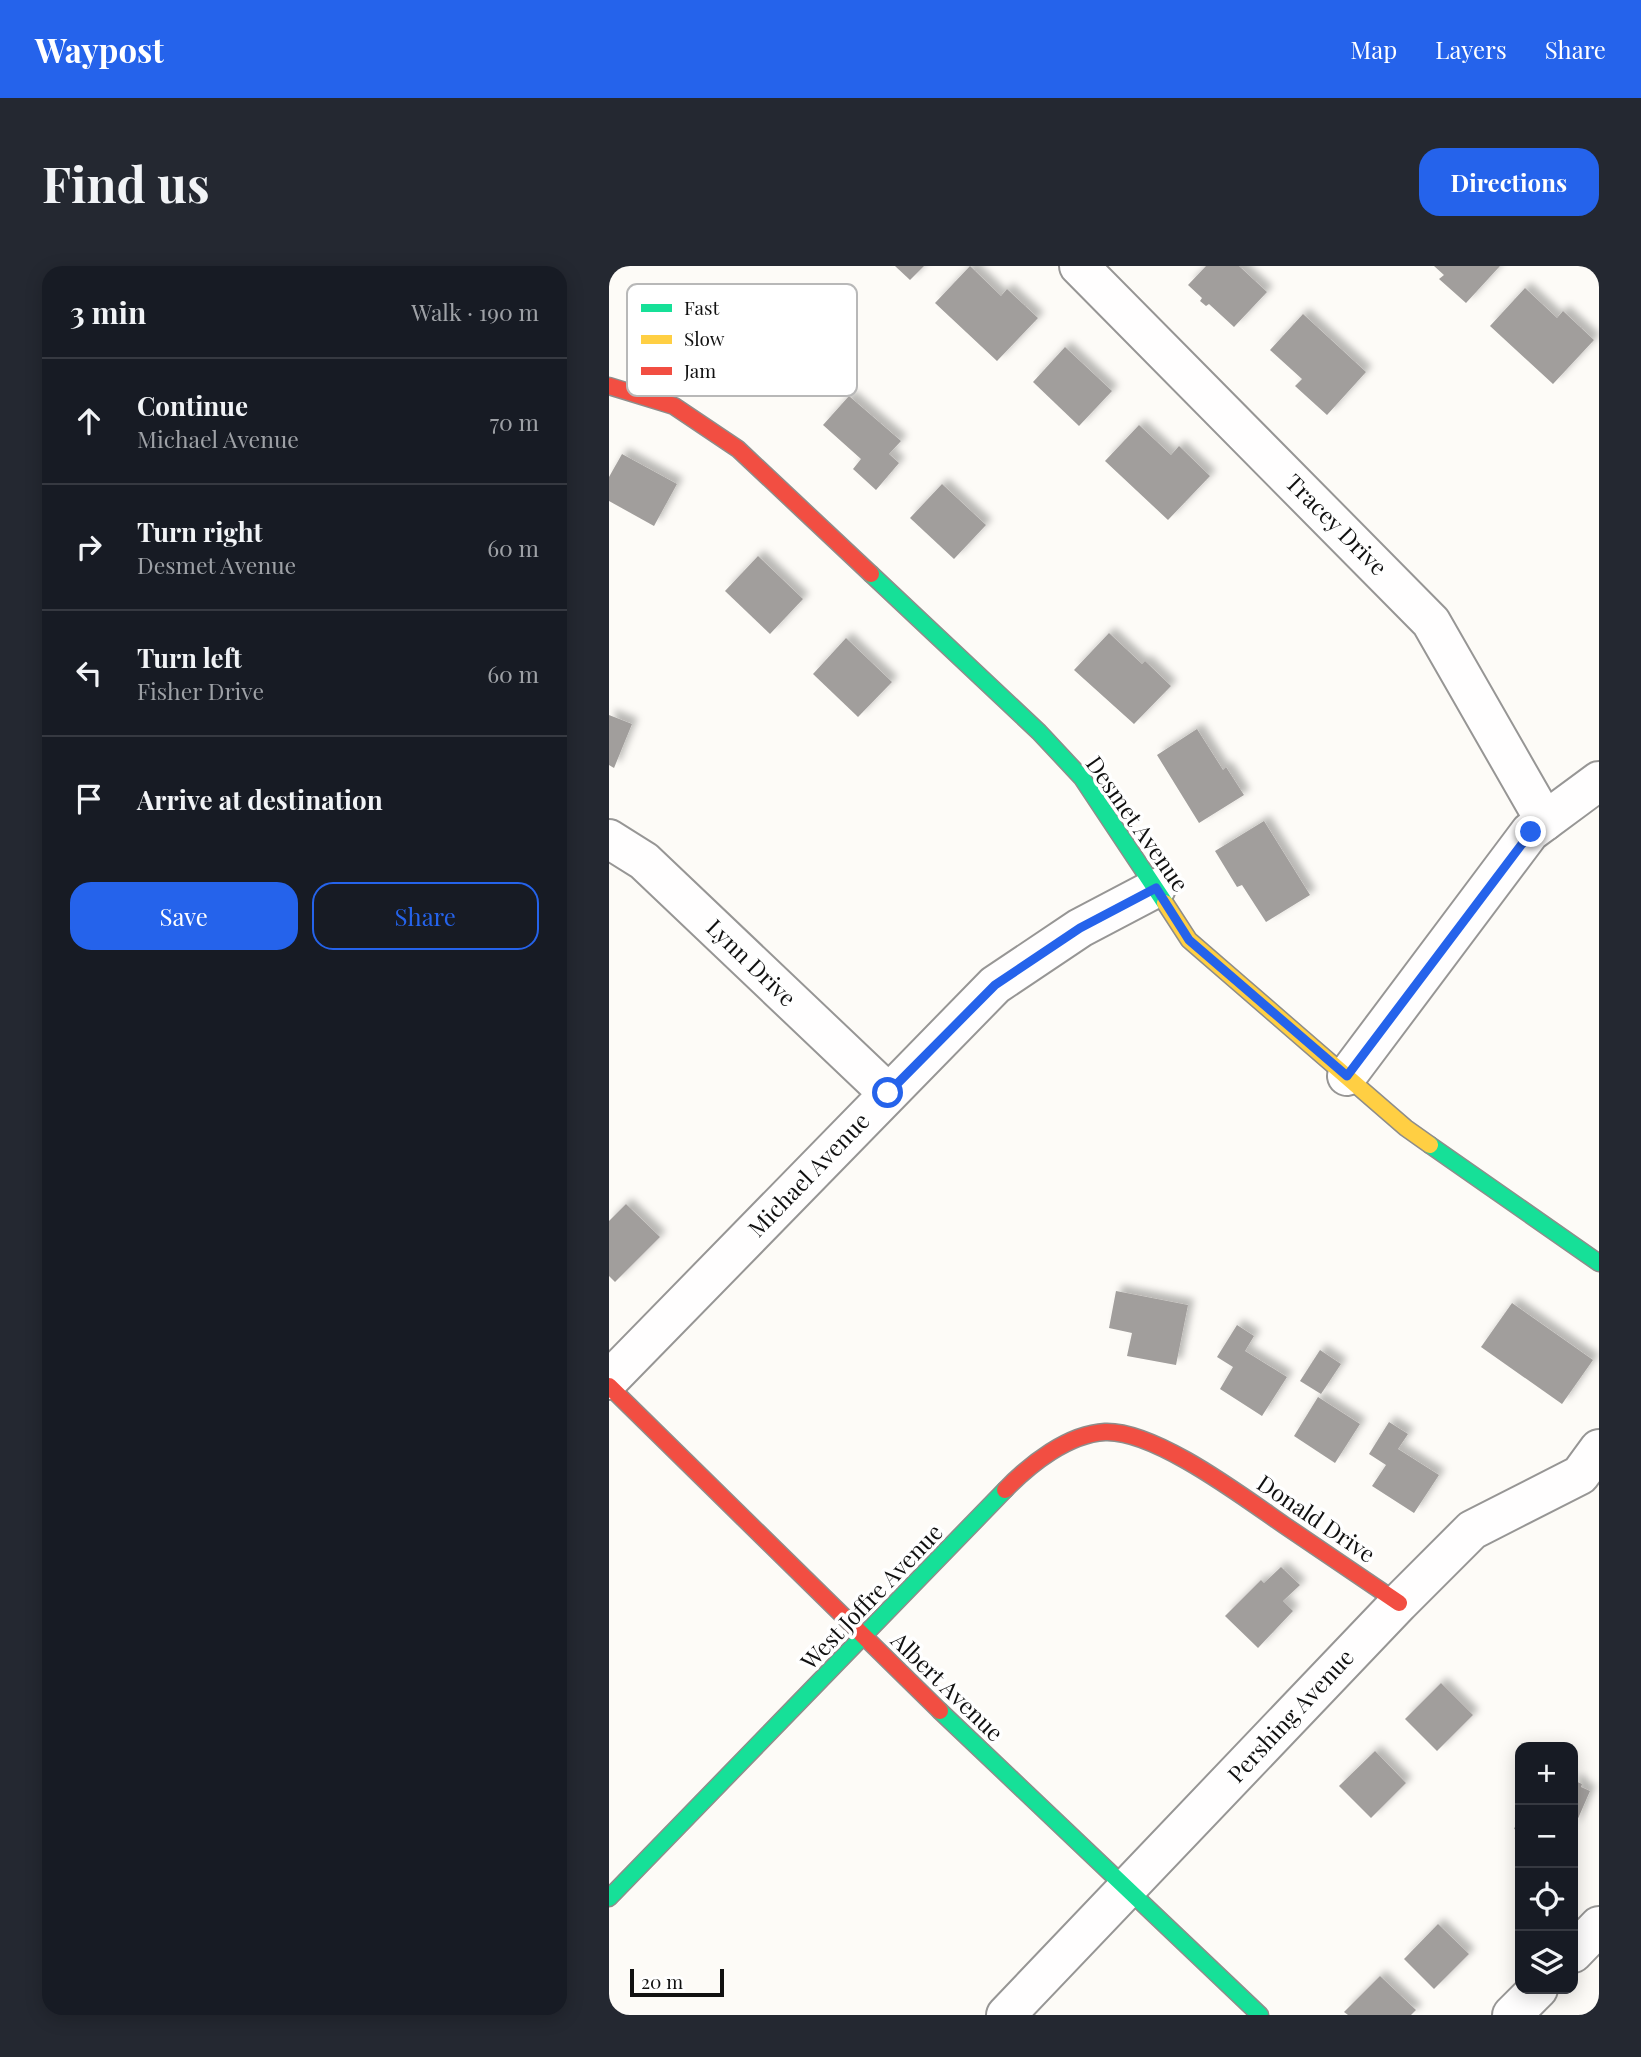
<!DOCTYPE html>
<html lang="en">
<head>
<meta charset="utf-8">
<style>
  body { margin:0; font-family:"Playfair Display",serif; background:#242831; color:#f1f3f6 }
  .controls { position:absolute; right:21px; bottom:21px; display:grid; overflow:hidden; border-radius:14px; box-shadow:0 4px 18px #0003 }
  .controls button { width:63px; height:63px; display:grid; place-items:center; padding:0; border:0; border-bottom:2px solid #363941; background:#171b24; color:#f1f3f6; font:35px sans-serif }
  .scale { position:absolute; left:21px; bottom:18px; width:94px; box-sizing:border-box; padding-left:7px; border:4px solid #111; border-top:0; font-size:19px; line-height:24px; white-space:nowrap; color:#111; -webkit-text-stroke:5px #fff; paint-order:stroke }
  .stop { position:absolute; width:21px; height:21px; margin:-16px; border:5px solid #2563eb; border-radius:50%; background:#fff }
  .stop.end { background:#2563eb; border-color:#fff; box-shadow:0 2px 7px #0008 }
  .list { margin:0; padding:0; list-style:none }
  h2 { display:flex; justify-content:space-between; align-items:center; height:91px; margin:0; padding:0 28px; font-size:30px }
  h2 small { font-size:23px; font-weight:400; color:#9ea1a6 }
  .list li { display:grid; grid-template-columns:46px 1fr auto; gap:21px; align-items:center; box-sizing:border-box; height:126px; padding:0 28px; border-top:2px solid #363941 }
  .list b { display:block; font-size:26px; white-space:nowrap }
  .list p { margin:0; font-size:23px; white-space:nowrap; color:#9ea1a6 }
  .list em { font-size:23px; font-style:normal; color:#9ea1a6 }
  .actions { display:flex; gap:14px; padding:21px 28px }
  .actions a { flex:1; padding:16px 0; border:2px solid #2563eb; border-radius:21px; text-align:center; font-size:24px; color:#2563eb }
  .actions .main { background:#2563eb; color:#fff }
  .icon { flex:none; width:38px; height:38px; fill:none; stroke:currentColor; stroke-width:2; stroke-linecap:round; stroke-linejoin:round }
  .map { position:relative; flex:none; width:990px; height:1749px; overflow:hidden; border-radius:21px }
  header { display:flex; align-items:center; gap:42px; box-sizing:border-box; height:98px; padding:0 35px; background:#2563eb; color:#fff }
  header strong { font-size:33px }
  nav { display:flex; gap:38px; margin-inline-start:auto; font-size:24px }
  .intro { display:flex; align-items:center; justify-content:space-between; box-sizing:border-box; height:168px; padding:0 42px }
  h1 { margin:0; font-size:49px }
  .button { padding:18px 32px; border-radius:21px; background:#2563eb; color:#fff; font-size:24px; font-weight:700 }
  main { display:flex; gap:42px; padding:0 42px }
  aside { flex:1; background:#171b24; border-radius:21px; box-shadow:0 4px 18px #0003 }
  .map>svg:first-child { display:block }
  .building { fill:#a19e9c; filter:url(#shadow) }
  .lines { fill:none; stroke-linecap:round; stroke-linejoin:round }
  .street-casing { stroke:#979695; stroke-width:42 }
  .fast-casing { stroke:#8e8d8b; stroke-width:19 }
  .slow-casing { stroke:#8e8d8b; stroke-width:19 }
  .jam-casing { stroke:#8e8d8b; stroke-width:19 }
  .street { stroke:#fffefe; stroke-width:38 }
  .fast { stroke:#16e098; stroke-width:16 }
  .slow { stroke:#ffcf43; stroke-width:16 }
  .jam { stroke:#f24e42; stroke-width:16 }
  .route { stroke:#2563eb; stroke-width:9 }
  .labels { text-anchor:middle; stroke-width:7; stroke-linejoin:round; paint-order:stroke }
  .street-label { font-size:23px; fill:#111; stroke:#fff }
  .key { fill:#fff; stroke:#b8b8b8; stroke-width:2 }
  .key-label { font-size:19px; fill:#111 }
</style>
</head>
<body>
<header>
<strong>Waypost</strong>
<nav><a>Map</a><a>Layers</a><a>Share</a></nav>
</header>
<div class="intro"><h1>Find us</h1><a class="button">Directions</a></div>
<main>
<aside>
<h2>3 min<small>Walk · 190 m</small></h2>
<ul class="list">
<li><svg class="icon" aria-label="ahead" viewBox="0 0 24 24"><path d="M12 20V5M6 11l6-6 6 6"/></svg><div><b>Continue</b><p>Michael Avenue</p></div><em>70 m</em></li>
<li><svg class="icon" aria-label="right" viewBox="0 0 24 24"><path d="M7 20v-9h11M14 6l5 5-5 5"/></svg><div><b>Turn right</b><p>Desmet Avenue</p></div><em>60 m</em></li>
<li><svg class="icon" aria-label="left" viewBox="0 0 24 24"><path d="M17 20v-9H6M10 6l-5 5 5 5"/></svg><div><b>Turn left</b><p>Fisher Drive</p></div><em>60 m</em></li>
<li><svg class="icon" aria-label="arrive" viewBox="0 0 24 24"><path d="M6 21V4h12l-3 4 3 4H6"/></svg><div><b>Arrive at destination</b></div></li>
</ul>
<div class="actions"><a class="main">Save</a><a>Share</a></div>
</aside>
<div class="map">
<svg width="990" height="1749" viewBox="0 0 990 1749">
  <defs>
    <filter id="shadow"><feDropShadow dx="6" dy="-6" stdDeviation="3.5" flood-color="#0004"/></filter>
  </defs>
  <rect width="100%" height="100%" fill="#fdfbf7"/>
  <!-- building -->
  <g class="building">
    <path d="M286,0H315L301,14Z"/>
    <path d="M361,0L392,30L398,23L429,52L388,95L326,37Z"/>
    <path d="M597,0H630L658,26L625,61L600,38L597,40L591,35L593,32L579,19Z"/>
    <path d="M825,0H891L857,37L830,13L835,9Z"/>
    <path d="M916,22L948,52L954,45L985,74L944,118L881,60Z"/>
    <path d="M694,48L757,106L718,149L686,120L693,113L661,84Z"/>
    <path d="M456,81L503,125L470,160L424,116Z"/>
    <path d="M240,130L292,175L280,188L290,197L267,224L244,203L252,193L214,159Z"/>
    <path d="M530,159L562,189L570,180L601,210L559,254L496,195Z"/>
    <path d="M13,188L68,218L45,260L0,235V211Z"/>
    <path d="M333,218L377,259L345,293L301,252Z"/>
    <path d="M149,290L194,333L161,368L116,325Z"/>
    <path d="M500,367L533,398L536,395L562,420L525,458L465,404Z"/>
    <path d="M237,372L283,416L249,451L204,408Z"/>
    <path d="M0,449L23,458L5,502L0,499Z"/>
    <path d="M588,463L614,504L617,501L635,529L590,557L548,489Z"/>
    <path d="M655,555L701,629L657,656L633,619L628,621L606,585Z"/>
    <path d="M17,938L51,971L6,1016L0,1010V955Z"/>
    <path d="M507,1025L579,1039L567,1099L518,1090L523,1067L500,1062Z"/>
    <path d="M903,1037L984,1094L953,1138L872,1081Z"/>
    <path d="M628,1059L645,1070L636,1085L678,1111L653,1150L611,1123L624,1101L608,1091Z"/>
    <path d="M711,1084L732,1098L712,1128L691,1115Z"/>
    <path d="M709,1131L751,1158L726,1197L685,1170Z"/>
    <path d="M780,1156L799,1168L789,1183L830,1209L805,1247L763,1220L777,1199L760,1188Z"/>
    <path d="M672,1301L691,1319L674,1335L684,1345L649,1382L616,1350L652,1314L655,1317Z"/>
    <path d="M832,1417L864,1449L828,1485L796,1453Z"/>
    <path d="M766,1485L797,1517L762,1552L730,1520Z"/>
    <path d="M964,1514L973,1518L972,1521L981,1525L964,1564Z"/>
    <path d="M911,1549V1565L905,1563Z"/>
    <path d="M829,1658L860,1688L825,1723L795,1693Z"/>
    <path d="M771,1710L807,1744L802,1749H739L735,1746Z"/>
  </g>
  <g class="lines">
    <!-- street casing -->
    <g class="street-casing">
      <g id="street">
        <path d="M470,0L822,356L936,555"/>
        <path d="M0,573L35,595L279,827"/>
        <path d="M738,810L921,566L990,515"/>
        <path d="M0,1114L386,719L471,662L547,622"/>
        <path d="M964,1687L990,1660"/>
        <path d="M397,1749L790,1337L863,1264L971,1209L990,1183"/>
        <path d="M903,1749L929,1723"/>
      </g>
    </g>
    <!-- fast casing -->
    <g class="fast-casing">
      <g id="fast">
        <path d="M262,308L430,466L473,512L556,637"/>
        <path d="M821,879L990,997"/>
        <path d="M331,1445L651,1749"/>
        <path d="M0,1632L396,1224"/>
      </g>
    </g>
    <!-- slow casing -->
    <g class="slow-casing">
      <path id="slow" d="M556,637L580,674L797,862L821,879"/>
    </g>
    <!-- jam casing -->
    <g class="jam-casing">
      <g id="jam">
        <path d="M0,120L65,140L129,183L262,308"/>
        <path d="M0,1120L331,1445"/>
        <path d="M396,1224C421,1198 459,1168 496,1166C546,1164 633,1230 675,1259C713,1285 752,1311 790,1337"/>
      </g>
    </g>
    <!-- street -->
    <use href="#street" class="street"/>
    <!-- fast -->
    <use href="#fast" class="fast"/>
    <!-- slow -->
    <use href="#slow" class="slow"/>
    <!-- jam -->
    <use href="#jam" class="jam"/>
  </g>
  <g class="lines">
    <!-- route -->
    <path class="route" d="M279,827L386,719L471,662L547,622L580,674L738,810L922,566"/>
  </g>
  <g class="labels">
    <!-- street labels -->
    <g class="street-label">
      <text transform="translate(727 259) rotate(45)" y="8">Tracey Drive</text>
      <text transform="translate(528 558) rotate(55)" y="8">Desmet Avenue</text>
      <text transform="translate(142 697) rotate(44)" y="8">Lynn Drive</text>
      <text transform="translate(200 909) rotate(-46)" y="8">Michael Avenue</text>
      <text transform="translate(707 1253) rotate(34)" y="8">Donald Drive</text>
      <text transform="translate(263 1331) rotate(-46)" y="8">West Joffre Avenue</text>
      <text transform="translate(338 1421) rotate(44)" y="8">Albert Avenue</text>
      <text transform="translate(682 1450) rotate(-47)" y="8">Pershing Avenue</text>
    </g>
  </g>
  <!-- legend -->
  <rect x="18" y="18" width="230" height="112" rx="10" class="key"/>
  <rect x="32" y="38" width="31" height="8" fill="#16e098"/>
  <rect x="32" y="69" width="31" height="9" fill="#ffcf43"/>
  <rect x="32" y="101" width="31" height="8" fill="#f24e42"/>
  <g class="key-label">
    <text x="75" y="49">Fast</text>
    <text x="75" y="80">Slow</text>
    <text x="75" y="112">Jam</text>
  </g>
</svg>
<div class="controls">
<button>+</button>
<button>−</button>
<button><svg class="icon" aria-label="locate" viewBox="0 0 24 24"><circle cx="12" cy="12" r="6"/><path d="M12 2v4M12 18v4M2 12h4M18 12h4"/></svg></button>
<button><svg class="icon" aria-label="layers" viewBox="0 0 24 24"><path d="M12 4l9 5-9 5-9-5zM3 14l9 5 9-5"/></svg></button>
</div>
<div class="scale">20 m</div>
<div class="stop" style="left:279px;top:827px"></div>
<div class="stop end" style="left:922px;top:566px"></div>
</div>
</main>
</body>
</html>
